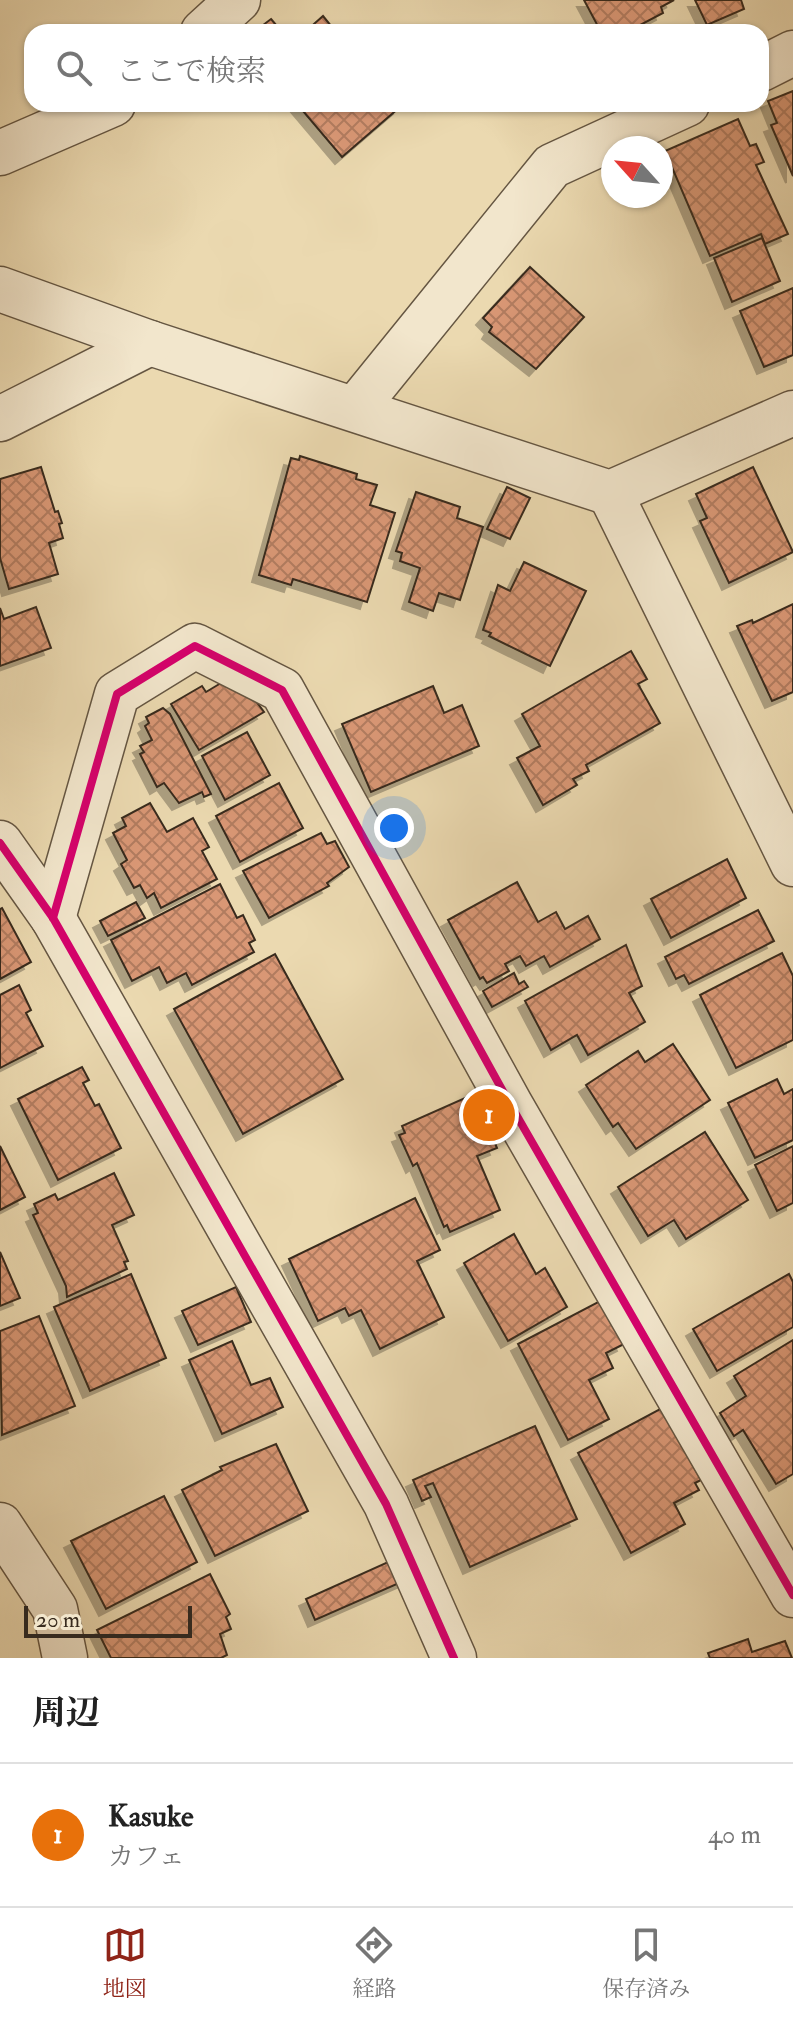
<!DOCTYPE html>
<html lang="ja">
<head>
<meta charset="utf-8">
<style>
  body { margin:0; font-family:"IM FELL Double Pica","Noto Serif JP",serif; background:#f6f6f6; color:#222 }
  .compass { position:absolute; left:601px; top:136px; width:72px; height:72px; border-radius:50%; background:#fff; box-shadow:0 2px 6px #0004; rotate:297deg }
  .scale { position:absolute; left:24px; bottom:20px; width:168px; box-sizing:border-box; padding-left:8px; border:4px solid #382b1e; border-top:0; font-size:22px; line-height:28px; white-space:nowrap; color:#382b1e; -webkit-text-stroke:6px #f2e6cc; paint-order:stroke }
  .you { position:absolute; left:394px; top:828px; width:28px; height:28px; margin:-20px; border:6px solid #fff; border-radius:50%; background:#1a73e8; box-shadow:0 0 0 12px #1a73e833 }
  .badge { display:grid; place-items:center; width:52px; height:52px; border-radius:50%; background:#8f2418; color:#fff; font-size:26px; font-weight:700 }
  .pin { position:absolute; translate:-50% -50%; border:4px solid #fff; box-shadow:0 2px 8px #0006 }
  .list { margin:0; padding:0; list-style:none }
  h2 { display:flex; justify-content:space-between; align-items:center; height:104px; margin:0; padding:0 32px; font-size:34px }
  h2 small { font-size:26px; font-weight:400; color:#767676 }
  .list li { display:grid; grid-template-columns:52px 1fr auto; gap:24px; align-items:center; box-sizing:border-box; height:144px; padding:0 32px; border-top:2px solid #e0e0e0 }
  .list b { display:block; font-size:30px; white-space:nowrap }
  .list p { margin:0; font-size:26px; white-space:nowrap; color:#767676 }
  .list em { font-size:26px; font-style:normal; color:#767676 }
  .icon { flex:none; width:44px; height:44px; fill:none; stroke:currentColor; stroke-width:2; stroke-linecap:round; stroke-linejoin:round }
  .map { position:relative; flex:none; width:793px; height:1658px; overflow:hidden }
  .search { position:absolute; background:#fff; box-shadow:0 2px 6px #0004; left:24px; right:24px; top:24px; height:88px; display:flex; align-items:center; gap:20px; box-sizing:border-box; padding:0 28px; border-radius:24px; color:#767676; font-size:30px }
  .sheet { height:248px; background:#fff }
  nav { display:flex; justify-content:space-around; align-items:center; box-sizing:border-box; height:112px; border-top:2px solid #e0e0e0; background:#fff; font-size:22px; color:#767676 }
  nav a { display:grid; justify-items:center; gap:4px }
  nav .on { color:#8f2418 }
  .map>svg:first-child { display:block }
  .building { fill:url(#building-cross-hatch); stroke:#382b1e; stroke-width:2; filter:url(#shadow) }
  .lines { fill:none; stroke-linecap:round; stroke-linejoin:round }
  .minor-casing { stroke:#655642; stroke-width:47 }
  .minor { stroke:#f2e6cc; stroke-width:44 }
  .cycleway-casing { stroke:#f2e6cc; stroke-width:13 }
  .cycleway { stroke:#d6006c; stroke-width:8 }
</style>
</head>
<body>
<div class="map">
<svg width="793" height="1658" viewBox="0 0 793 1658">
  <defs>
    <pattern id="building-cross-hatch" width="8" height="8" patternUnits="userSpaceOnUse" patternTransform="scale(2)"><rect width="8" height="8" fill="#d99775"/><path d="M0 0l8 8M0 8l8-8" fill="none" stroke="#b17b5f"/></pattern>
    <filter id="shadow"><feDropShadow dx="-7" dy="7" stdDeviation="0" flood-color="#0004"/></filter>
  </defs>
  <rect width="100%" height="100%" fill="#ebd9b0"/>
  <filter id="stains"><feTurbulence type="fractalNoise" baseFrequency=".0025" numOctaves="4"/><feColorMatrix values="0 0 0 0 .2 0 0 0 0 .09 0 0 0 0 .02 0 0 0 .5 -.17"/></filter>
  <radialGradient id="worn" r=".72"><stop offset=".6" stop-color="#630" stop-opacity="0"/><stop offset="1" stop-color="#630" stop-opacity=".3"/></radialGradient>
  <!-- building -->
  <g class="building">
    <path d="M584,0H674L661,7L663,13L627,32H601Z"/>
    <path d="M695,0H741L744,9L707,25Z"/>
    <path d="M323,16L336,32H305Z"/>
    <path d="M271,19L282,32H254Z"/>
    <path d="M793,91V176L771,125L777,123L768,101Z"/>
    <path d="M297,104H398L400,107L342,157Z"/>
    <path d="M738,119L750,146L756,144L764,162L756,165L788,234L765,244L761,234L710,256L665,151Z"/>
    <path d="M762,238L780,281L732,302L714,258Z"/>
    <path d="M530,267L584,317L536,369L489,332L492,327L483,318Z"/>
    <path d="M793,288V355L764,367L740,311Z"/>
    <path d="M300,456L357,474L356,479L377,485L370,505L395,513L367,602L293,579L291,585L259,575L291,458L299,460Z"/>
    <path d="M41,467L55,512L58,511L62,523L59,524L63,538L49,543L58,574L9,589L0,558V479Z"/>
    <path d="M753,467L793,552L729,583L700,521L707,518L696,494Z"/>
    <path d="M507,487L530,498L510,539L487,529Z"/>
    <path d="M416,492L460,507L457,518L483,527L460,600L439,593L433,611L409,602L420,568L400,561L402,553L396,551Z"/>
    <path d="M524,562L586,591L550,666L489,636L491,633L483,630L498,585L510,591Z"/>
    <path d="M793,604V692L772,701L737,626L752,620L753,623Z"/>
    <path d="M36,607L51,648L0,666V608L4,619Z"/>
    <path d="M631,651L647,679L638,684L660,723L586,765L589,771L573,779L577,785L543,805L517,758L540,746L522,714Z"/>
    <path d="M236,674L264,712L199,750L171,704L202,686L206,692Z"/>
    <path d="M433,686L444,713L462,705L479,746L371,792L342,724Z"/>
    <path d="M163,708L170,714L211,794L204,797L202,792L179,803L164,783L157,787L140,754L144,752L140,746L152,740L145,726L149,723L146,717Z"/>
    <path d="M247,732L270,775L225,800L202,756Z"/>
    <path d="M279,783L303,828L240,862L216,816Z"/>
    <path d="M150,803L167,832L193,818L209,847L202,851L217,879L161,908L154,893L147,898L140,885L134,888L121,864L127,860L113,833L126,826L122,818Z"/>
    <path d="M321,833L327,844L335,841L349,867L327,883L329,886L269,918L243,871Z"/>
    <path d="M727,859L746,898L671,938L651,899Z"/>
    <path d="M517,882L538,922L556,912L565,929L588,916L600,939L550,967L544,956L526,966L520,956L505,964L509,971L487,983L483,977L480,979L448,920Z"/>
    <path d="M220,884L237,918L243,915L255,940L249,943L254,952L192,985L186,973L167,983L159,967L132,981L111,940Z"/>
    <path d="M136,902L145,918L108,936L100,921Z"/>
    <path d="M2,908L31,962L0,979V909Z"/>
    <path d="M758,910L774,941L689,984L684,975L676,979L665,957Z"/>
    <path d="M626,945L642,986L629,993L645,1022L588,1055L577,1035L551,1050L525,1001Z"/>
    <path d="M782,953L793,976V1040L736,1068L700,995Z"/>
    <path d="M275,954L343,1079L243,1134L174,1009Z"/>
    <path d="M514,973L519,984L524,981L528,987L492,1007L483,991Z"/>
    <path d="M19,985L31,1010L26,1013L43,1046L0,1068V995Z"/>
    <path d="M673,1044L710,1100L636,1149L618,1123L613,1127L586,1085L638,1051L645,1062Z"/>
    <path d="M82,1067L89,1080L83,1083L95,1106L99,1104L121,1148L58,1180L18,1099Z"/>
    <path d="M777,1079L784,1094L793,1089V1140L755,1158L728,1103Z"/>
    <path d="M474,1094L497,1148L477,1156L500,1210L450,1232L447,1225L444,1227L417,1163L413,1166L399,1135L405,1133L402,1126Z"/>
    <path d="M705,1132L748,1200L686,1239L674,1220L648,1236L618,1187Z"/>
    <path d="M0,1146L25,1197L0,1210Z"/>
    <path d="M793,1146V1203L777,1211L755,1165Z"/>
    <path d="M114,1173L134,1215L112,1225L128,1261L124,1262L127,1269L67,1297L66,1286L33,1215L38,1213L34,1204L55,1194L58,1200Z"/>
    <path d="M415,1198L440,1250L417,1261L444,1317L380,1349L361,1310L349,1316L345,1308L318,1321L289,1259Z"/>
    <path d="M514,1234L536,1274L545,1268L567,1307L508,1341L464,1263Z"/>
    <path d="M0,1252L20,1298L0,1306Z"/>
    <path d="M131,1274L166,1358L90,1391L54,1307Z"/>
    <path d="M789,1274L793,1282V1327L717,1371L693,1329Z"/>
    <path d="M236,1287L251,1322L198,1345L182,1311Z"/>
    <path d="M602,1300L624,1344L606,1353L613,1368L589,1380L609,1419L568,1440L518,1344Z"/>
    <path d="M39,1316L75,1406L2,1435L0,1331Z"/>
    <path d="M793,1340V1474L776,1484L743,1430L734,1436L720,1413L746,1396L734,1376Z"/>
    <path d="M232,1341L251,1385L270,1378L283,1407L222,1434L189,1360Z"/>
    <path d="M662,1408L701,1480L695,1483L699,1490L674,1503L685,1524L631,1553L578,1453Z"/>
    <path d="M535,1426L577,1519L470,1567L433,1483L425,1486L431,1497L422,1501L413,1480Z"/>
    <path d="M276,1444L308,1511L215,1556L182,1490L222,1470L220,1467Z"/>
    <path d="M164,1496L197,1562L106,1609L71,1541Z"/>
    <path d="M397,1558L406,1580L315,1620L306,1599Z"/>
    <path d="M210,1574L230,1614L226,1617L231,1629L220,1634L227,1655L221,1658H111L97,1630Z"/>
    <path d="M748,1639L752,1652L785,1641L792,1658H710L708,1653Z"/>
  </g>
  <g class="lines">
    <!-- minor casing -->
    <g class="minor-casing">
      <g id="minor">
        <path d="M203,32L238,0"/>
        <path d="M761,69L793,53"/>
        <path d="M0,153L113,104"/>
        <path d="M0,289L150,343L610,493L793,413"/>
        <path d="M355,409L552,166L687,104"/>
        <path d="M0,419L150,343"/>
        <path d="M610,493L793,864"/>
        <path d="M0,843L53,918L386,1504L454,1658"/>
        <path d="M53,918L117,694L195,646L282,690L510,1104L793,1595"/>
        <path d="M0,1525L55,1609L65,1658"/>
      </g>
    </g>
    <!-- minor -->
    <use href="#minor" class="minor"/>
    <!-- cycleway casing -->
    <g class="cycleway-casing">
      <g id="cycleway">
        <path d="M0,843L53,918L386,1504L454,1658"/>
        <path d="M53,918L117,694L195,646L282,690L510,1104L793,1595"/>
      </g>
    </g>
    <!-- cycleway -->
    <use href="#cycleway" class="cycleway"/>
  </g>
  <rect width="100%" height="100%" filter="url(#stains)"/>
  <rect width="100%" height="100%" fill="url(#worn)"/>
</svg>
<svg class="compass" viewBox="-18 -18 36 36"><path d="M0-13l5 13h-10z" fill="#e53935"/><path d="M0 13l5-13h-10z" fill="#767676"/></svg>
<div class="scale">20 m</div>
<div class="you"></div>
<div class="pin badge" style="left:489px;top:1115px;background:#e8710a">1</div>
<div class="search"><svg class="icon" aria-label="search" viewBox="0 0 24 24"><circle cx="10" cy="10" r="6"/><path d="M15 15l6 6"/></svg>ここで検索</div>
</div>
<section class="sheet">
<h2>周辺<small></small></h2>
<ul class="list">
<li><span class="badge" style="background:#e8710a">1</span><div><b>Kasuke</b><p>カフェ</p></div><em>40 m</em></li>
</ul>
</section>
<nav>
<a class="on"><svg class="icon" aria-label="map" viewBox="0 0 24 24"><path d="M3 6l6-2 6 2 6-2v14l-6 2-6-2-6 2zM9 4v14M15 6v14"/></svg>地図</a>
<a><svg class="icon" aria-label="directions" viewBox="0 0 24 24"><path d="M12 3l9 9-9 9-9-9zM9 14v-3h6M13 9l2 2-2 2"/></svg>経路</a>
<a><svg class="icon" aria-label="saved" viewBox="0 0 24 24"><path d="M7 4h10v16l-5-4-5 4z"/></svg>保存済み</a>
</nav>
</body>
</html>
